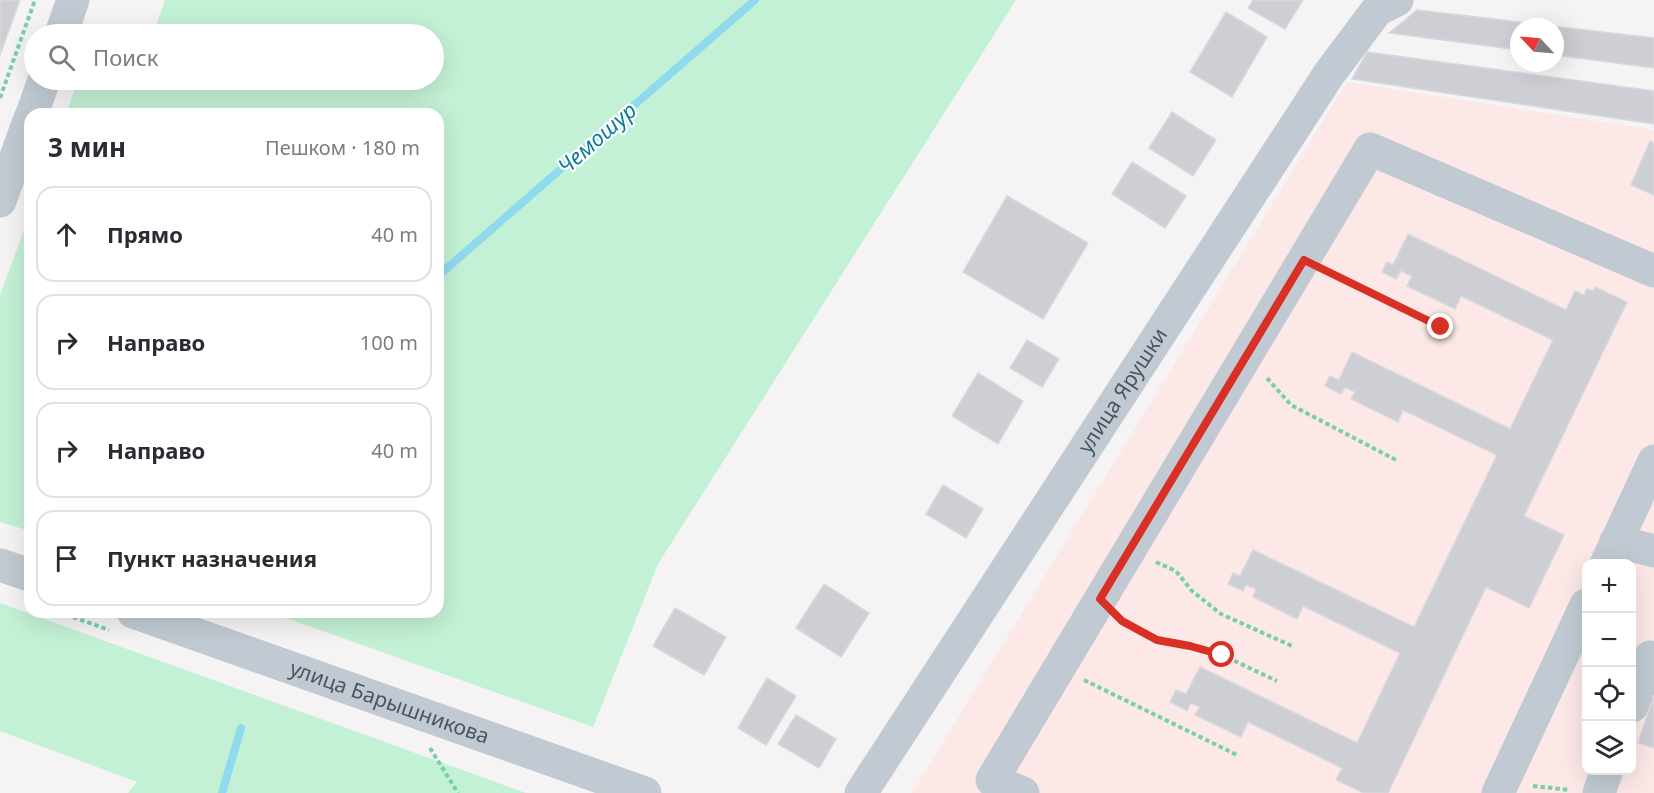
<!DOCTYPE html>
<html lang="ru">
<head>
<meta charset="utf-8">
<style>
  body { margin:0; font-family:"Noto Sans",sans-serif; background:#f2f2f3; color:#2b2b33 }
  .controls { position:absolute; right:18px; bottom:18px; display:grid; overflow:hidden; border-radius:12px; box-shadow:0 6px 24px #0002 }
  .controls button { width:54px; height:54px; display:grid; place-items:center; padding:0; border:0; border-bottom:2px solid #e1e1e2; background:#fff; color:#2b2b33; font:30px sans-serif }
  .compass { position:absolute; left:1510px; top:18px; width:54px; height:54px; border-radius:50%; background:#fff; box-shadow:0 6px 24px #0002; rotate:296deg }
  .stop { position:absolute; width:18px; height:18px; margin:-14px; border:4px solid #d93025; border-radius:50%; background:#fff }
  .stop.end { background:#d93025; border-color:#fff; box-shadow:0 2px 6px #0008 }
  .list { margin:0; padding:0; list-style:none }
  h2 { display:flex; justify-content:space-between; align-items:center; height:78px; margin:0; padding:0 24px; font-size:26px }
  h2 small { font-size:20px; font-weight:400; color:#7c7c81 }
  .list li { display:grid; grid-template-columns:39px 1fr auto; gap:18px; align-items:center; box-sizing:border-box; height:96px; margin:0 12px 12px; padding:0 12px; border:2px solid #e1e1e2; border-radius:18px }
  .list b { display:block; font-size:22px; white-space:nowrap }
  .list em { font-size:20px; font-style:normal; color:#7c7c81 }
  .icon { flex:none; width:33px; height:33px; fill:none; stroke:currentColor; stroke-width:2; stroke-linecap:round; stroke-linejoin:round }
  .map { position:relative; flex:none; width:1654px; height:793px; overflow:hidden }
  .search { position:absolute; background:#fff; box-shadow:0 6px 24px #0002; left:24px; top:24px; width:420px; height:66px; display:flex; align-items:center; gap:15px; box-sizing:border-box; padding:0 21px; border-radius:33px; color:#7c7c81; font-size:22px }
  .panel { position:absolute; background:#fff; box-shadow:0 6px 24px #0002; left:24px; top:108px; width:420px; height:510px; border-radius:18px }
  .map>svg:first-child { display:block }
  .medical { fill:#fce8e6; fill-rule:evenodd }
  .green { fill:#c3f1d5 }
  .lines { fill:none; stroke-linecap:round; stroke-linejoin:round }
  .stream { stroke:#90daee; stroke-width:8 }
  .building { fill:#cdcfd5; stroke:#d7d9de; stroke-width:1.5 }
  .path { stroke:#7ad0a6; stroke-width:4; stroke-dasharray:4.5 3; stroke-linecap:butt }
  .minor { stroke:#c1cad2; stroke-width:33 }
  .route { stroke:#d93025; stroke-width:8 }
  .labels { text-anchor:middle; stroke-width:4.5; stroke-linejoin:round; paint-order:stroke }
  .street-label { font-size:21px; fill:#4a5661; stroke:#fff }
  .water-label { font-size:22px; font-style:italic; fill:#0c7c9b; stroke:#fff }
</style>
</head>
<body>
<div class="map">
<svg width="1654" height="793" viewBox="0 0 1654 793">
  <rect width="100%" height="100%" fill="#f5f3f3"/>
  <!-- medical -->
  <path class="medical" d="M1347,82L1654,130V793H912ZM1586,564H1632V770H1586Z"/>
  <!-- green -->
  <g class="green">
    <path d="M165,0H1016L658,564L593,727L269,612H438V114H66L78,80H434V34H153Z"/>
    <path d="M30,214V531L0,522V295Z"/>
    <path d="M0,603L526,793H128L137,782L0,731Z"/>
  </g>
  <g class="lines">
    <!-- stream -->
    <g class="stream">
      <path d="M438,276L755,0"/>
      <path d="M222,793L241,728"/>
    </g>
  </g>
  <!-- building -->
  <g class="building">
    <path d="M0,0H20L0,55Z"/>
    <path d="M1253,0H1303L1285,29L1248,8Z"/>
    <path d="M1417,10L1654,38V68L1555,55V27H1519V50L1389,33Z"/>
    <path d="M1226,12L1267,37L1232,97L1190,72Z"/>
    <path d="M1367,52L1654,91V124L1352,79Z"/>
    <path d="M1172,112L1216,140L1193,176L1149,148Z"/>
    <path d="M1650,141L1654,143V195L1631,185Z"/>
    <path d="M1132,162L1186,196L1165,228L1112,194Z"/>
    <path d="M1007,196L1088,243L1043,319L963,272Z"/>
    <path d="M1408,234L1566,310L1575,291L1584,295L1587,289L1593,291L1595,287L1627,302L1524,516L1564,535L1529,608L1486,587L1388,793H1364L1336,780L1342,768L1248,722L1241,737L1195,715L1200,707L1191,703L1187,711L1170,702L1176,690L1186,694L1200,667L1357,743L1400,653L1303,606L1297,619L1253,597L1256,589L1246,585L1243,591L1228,584L1233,573L1240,576L1253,550L1414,627L1497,455L1403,410L1398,422L1351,399L1355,392L1345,387L1341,394L1325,386L1330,376L1339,380L1352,352L1510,429L1553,340L1461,296L1455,309L1407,286L1412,276L1401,271L1396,279L1382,272L1387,262L1393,265Z"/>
    <path d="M1027,340L1059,359L1042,387L1010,368Z"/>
    <path d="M978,373L1023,401L998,444L952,416Z"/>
    <path d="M943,485L983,509L966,538L926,514Z"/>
    <path d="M824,584L869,613L841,657L796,628Z"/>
    <path d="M675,608L726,637L704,675L653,646Z"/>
    <path d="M767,678L796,696L766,745L738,728Z"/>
    <path d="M1653,698H1654V748L1638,743Z"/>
    <path d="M796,715L836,739L819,768L778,744Z"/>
  </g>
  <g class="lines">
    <!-- path -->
    <g class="path">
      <path d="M0,98L35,0"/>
      <path d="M1328,272L1441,327"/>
      <path d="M1267,378L1291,405L1396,460"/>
      <path d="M1156,562L1176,571L1192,591L1221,614L1292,646"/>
      <path d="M59,612L109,630"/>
      <path d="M1122,621L1157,640L1190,646L1222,655L1277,681"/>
      <path d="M1084,680L1237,755"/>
      <path d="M430,748L458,793"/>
      <path d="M1533,786L1570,790"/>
    </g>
    <!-- minor -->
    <g class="minor">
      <path d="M61,34L73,0"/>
      <path d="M32,114L44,80"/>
      <path d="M0,201L30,118"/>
      <path d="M1616,541L1654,551"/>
      <path d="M1606,564L1654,461"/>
      <path d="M0,565L30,575"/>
      <path id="s1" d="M133,612L645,793"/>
      <path d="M1632,706L1650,657"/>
      <path id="s2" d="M861,793L1329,74L1377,10L1397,0"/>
      <path d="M1023,793L992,780L1370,149L1654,271"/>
      <path d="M1498,793L1586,605"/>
      <path d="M1599,793L1607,770"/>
    </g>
  </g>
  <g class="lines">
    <!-- route -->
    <path class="route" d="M1222,655L1190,646L1157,640L1122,621L1100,599L1304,260L1441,327"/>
  </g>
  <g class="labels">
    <!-- street labels -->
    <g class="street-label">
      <text dy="7" stroke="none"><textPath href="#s2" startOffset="480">улица Ярушки</textPath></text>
      <text dy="7" stroke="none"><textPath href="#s1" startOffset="272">улица Барышникова</textPath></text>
    </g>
    <!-- water labels -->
    <g class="water-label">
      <text transform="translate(597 138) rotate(-41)" y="8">Чемошур</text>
    </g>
  </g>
</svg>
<div class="controls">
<button>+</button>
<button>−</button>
<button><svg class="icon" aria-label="locate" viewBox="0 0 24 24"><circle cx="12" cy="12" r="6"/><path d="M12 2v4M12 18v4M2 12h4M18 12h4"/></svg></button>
<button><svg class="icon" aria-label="layers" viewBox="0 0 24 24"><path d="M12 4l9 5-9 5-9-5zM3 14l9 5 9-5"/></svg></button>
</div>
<svg class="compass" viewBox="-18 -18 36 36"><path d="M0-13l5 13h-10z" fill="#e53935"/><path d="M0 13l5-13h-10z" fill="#7c7c81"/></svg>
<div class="stop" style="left:1222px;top:655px"></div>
<div class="stop end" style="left:1441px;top:327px"></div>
<div class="search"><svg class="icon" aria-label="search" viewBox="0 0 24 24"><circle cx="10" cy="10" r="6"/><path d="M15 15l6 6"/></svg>Поиск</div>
<section class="panel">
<h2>3 мин<small>Пешком · 180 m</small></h2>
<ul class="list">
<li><svg class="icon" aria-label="ahead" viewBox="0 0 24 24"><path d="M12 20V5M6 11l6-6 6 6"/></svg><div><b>Прямо</b></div><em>40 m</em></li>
<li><svg class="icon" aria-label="right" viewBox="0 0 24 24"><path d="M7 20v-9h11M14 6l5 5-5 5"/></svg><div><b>Направо</b></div><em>100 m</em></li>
<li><svg class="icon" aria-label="right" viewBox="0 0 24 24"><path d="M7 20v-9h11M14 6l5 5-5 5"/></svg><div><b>Направо</b></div><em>40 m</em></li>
<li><svg class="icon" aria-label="arrive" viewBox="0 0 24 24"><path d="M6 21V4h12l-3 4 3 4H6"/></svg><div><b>Пункт назначения</b></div></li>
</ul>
</section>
</div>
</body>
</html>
